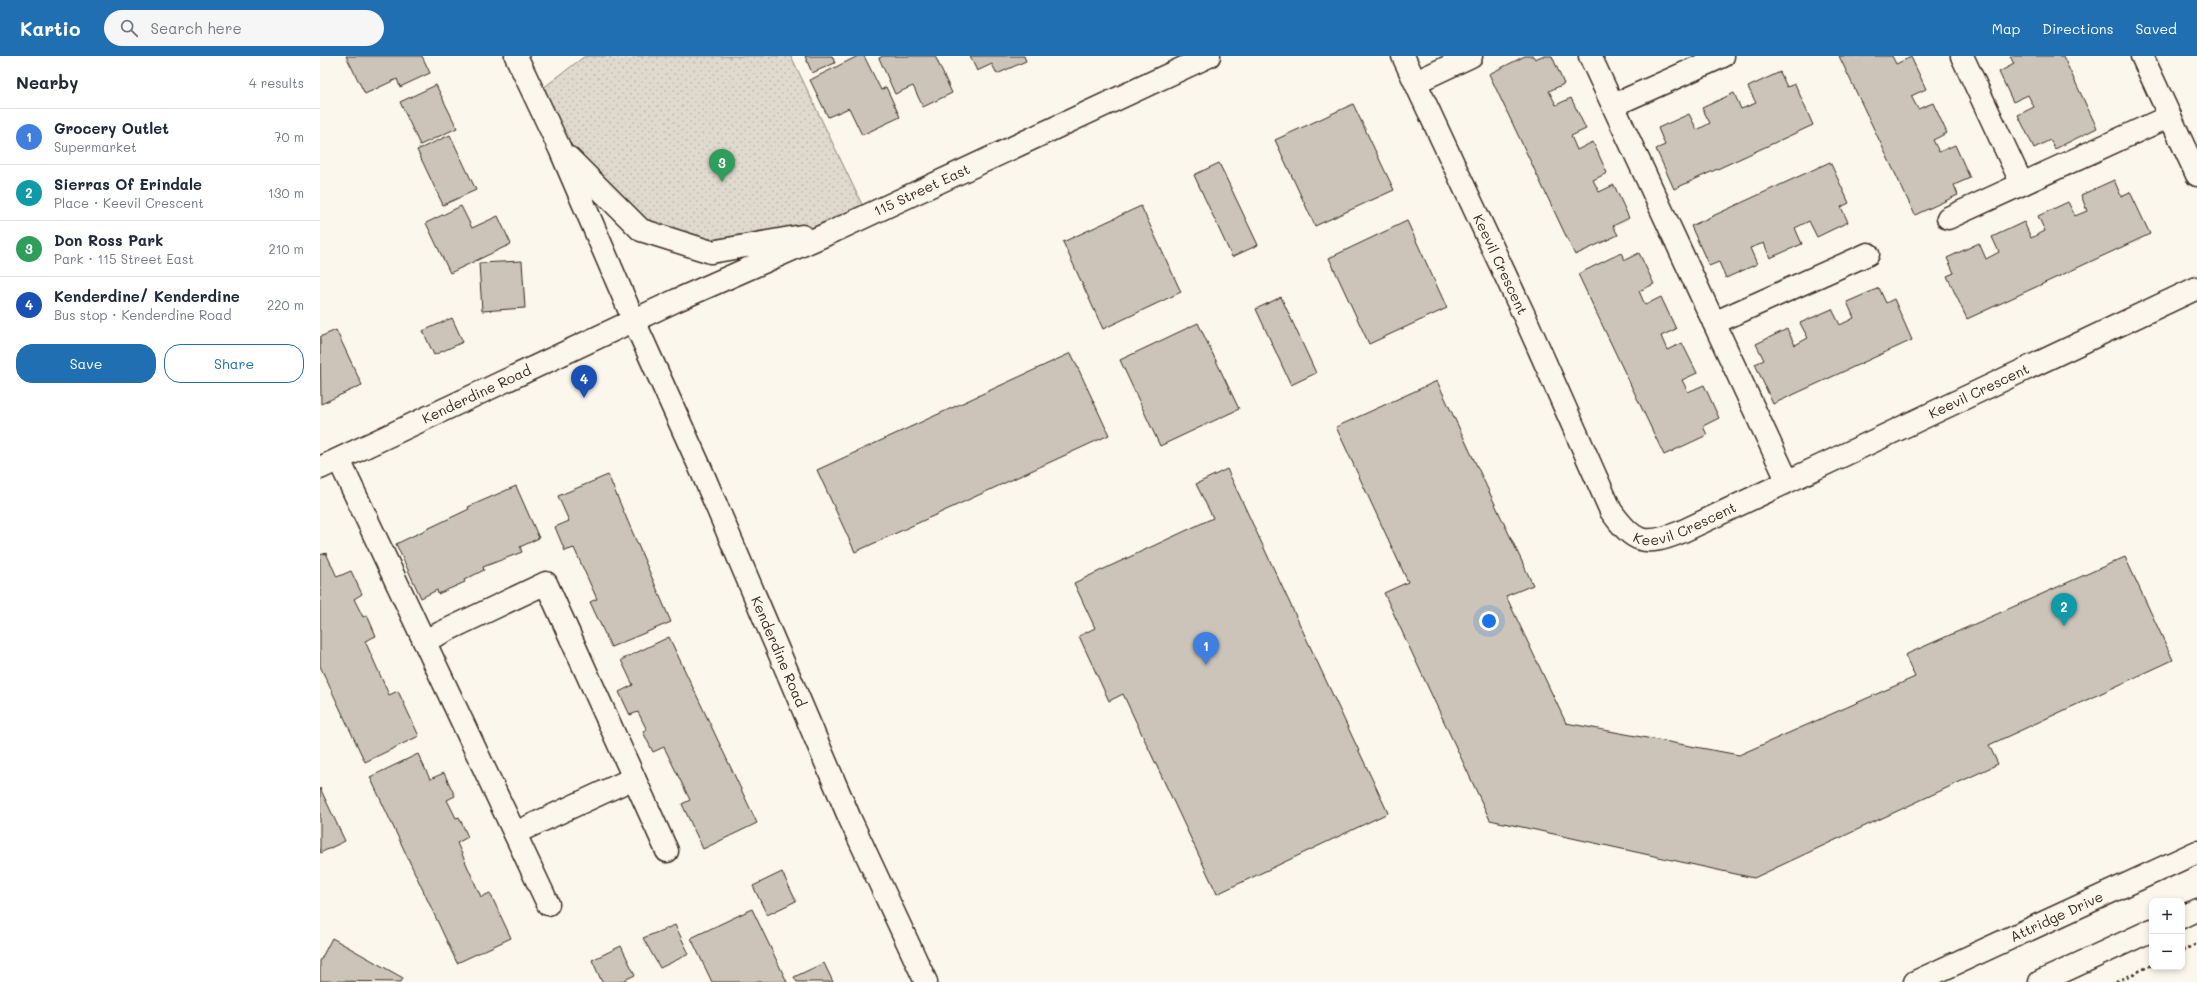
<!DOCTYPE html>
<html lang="en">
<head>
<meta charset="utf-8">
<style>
  body { margin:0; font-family:Mali,sans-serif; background:#f6f6f7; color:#1f2937 }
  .controls { position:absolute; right:12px; bottom:12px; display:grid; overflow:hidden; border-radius:8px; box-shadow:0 2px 6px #0003 }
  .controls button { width:36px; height:36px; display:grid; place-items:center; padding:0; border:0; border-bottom:1px solid #e0e1e3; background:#fff; color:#1f2937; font:20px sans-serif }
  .you { position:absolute; left:1169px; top:565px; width:14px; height:14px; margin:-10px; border:3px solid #fff; border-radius:50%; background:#1a73e8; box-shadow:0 0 0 6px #1a73e833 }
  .badge { display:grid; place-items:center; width:26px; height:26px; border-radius:50%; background:#1f6fb2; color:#fff; font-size:13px; font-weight:700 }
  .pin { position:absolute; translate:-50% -33px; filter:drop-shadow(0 1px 2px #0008) }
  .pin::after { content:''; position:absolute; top:21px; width:14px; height:12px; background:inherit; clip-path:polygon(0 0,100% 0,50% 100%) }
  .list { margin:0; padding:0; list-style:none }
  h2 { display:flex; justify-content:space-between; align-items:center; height:52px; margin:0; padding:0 16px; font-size:17px }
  h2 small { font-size:13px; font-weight:400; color:#747a83 }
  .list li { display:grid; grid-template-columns:26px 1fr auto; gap:12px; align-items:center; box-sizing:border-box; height:56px; padding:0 16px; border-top:1px solid #e0e1e3 }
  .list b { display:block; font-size:15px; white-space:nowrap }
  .list p { margin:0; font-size:13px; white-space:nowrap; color:#747a83 }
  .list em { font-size:13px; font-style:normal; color:#747a83 }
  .actions { display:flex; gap:8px; padding:12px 16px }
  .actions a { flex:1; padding:9px 0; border:1px solid #1f6fb2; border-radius:16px; text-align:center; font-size:14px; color:#1f6fb2 }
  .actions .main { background:#1f6fb2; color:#fff }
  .icon { flex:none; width:22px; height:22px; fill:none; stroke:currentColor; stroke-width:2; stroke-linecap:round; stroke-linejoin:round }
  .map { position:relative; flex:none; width:1877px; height:926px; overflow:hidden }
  header { display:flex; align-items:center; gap:24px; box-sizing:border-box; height:56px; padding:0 20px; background:#1f6fb2; color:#fff }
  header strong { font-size:19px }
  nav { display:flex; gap:22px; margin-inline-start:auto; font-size:14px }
  .search { width:280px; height:36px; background:#f6f6f7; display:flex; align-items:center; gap:10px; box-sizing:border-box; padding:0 14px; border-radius:22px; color:#747a83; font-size:15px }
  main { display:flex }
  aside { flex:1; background:#fff }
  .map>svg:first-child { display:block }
  .park { fill:url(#park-dots); stroke:#8d8276 }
  .building { fill:#ccc4b9; stroke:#3b2a1e }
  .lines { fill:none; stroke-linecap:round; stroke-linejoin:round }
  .minor-casing { stroke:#3b2a1e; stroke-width:25 }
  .major-casing { stroke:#3b2a1e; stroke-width:25 }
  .path { stroke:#3b2a1e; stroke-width:2.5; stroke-dasharray:3 3; stroke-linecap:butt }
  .minor { stroke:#fbf7ec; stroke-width:22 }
  .major { stroke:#fbf7ec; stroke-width:22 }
  .labels { text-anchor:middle; stroke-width:3; stroke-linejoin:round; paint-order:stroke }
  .street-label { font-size:14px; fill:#3b2a1e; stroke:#fbf7ec }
</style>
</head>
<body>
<header>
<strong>Kartio</strong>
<div class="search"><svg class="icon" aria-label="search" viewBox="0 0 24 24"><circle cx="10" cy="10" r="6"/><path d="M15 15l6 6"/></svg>Search here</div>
<nav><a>Map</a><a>Directions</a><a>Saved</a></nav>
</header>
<main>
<aside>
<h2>Nearby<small>4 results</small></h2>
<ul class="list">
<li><span class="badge" style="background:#3f7fe0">1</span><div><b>Grocery Outlet</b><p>Supermarket</p></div><em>70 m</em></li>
<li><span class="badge" style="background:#0f9aa8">2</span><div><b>Sierras Of Erindale</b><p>Place · Keevil Crescent</p></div><em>130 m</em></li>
<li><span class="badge" style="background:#2e9e5b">3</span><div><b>Don Ross Park</b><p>Park · 115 Street East</p></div><em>210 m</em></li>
<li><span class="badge" style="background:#1a4fb4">4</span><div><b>Kenderdine/ Kenderdine</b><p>Bus stop · Kenderdine Road</p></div><em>220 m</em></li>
</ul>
<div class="actions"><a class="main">Save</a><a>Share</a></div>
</aside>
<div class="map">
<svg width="1877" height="926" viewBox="0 0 1877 926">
  <defs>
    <pattern id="park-dots" width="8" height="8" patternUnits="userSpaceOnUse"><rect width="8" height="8" fill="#dfd9ce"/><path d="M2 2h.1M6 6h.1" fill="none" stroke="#c0bab0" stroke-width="1.8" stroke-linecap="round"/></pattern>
  </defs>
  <rect width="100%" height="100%" fill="#fbf7ec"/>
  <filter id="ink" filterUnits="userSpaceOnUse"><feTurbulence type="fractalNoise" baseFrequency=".025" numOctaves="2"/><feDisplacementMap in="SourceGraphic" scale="8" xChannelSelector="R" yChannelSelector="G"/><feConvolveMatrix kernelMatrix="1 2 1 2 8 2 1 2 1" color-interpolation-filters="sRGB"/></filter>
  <g filter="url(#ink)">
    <!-- park -->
    <path class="park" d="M265,0H471L547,159L514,175L391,196L321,174L240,93L214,39Z"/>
    <!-- building -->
    <g class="building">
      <path d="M26,0H102L110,17L80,31L77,23L45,38Z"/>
      <path d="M485,0H512L515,7L492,17Z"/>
      <path d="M538,0H544L561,34L566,31L580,61L542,79L529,52L508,61L490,24Z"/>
      <path d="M563,0H615L632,37L603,51L593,30L575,38L559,2Z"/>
      <path d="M650,0H704L706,5L677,18L672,8L657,15Z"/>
      <path d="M1205,0H1213L1215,3L1222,0H1232L1244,28L1229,35L1236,49L1251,42L1266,73L1251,80L1257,94L1273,86L1287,117L1273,124L1279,136L1294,129L1309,162L1293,170L1298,179L1255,199L1169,18Z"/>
      <path d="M1519,0H1572L1576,8L1591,1L1606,33L1591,40L1598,53L1613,47L1627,77L1613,84L1619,96L1635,89L1650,122L1634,129L1638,139L1595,159Z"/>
      <path d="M1690,0H1743L1777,72L1735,93L1730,84L1714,92L1698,59L1714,51L1708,39L1693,46L1679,16L1694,8Z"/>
      <path d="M1460,16L1467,31L1475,28L1493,69L1354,133L1336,93L1345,89L1338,72L1369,58L1377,74L1390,67L1382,52L1414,37L1421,53L1436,47L1428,31Z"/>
      <path d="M116,29L137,72L100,89L80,46Z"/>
      <path d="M1033,48L1074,134L995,170L955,84Z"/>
      <path d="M130,79L156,134L123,149L97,94Z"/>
      <path d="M1510,106L1529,147L1521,151L1528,166L1497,181L1489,165L1475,172L1482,188L1450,202L1444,187L1430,192L1437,208L1406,222L1399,206L1389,210L1371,170Z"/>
      <path d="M899,107L938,189L912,201L874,119Z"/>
      <path d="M1794,124L1801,140L1810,136L1830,178L1647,263L1627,220L1634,217L1627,202L1659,187L1666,203L1679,196L1672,181L1704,166L1711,182L1725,175L1718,160L1748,146L1755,160L1767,155L1761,139Z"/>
      <path d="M141,150L152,172L178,160L191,188L130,217L106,167Z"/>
      <path d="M821,150L861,236L783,273L743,186Z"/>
      <path d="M1087,165L1127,252L1049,288L1009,202Z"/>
      <path d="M1301,197L1305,204L1319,197L1334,228L1319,235L1325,249L1341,241L1356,273L1341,280L1347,294L1362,287L1377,317L1362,324L1368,336L1384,329L1399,362L1383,370L1387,379L1344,399L1258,218Z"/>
      <path d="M202,205L205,252L162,255L159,207Z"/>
      <path d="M1559,232L1566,247L1574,243L1592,284L1453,348L1435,308L1444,304L1436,288L1467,273L1475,289L1488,282L1480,267L1512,253L1520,269L1534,262L1527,246Z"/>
      <path d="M961,241L996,317L971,329L936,253Z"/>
      <path d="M132,262L143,286L114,299L103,275Z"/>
      <path d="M878,267L919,353L840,390L800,304Z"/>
      <path d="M16,274L42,329L1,348L0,281Z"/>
      <path d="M751,297L789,379L535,496L497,414Z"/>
      <path d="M1117,325L1213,529L1186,540L1246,667L1419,699L1595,621L1585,599L1805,501L1853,604L1669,689L1678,708L1434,822L1170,764L1064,537L1088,526L1016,371Z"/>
      <path d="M907,413L1068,757L897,838L803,638L789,645L759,580L775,572L754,527L893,462L876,428Z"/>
      <path d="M288,419L351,566L291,591L270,546L277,543L254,492L245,495L235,471L249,465L238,440Z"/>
      <path d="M196,430L219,482L200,491L202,496L163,511L164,514L144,524L145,526L118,538L117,534L101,542L76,488L149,453L148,451Z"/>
      <path d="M6,497L17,521L31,515L42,538L34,543L43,561L47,559L56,580L45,585L69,639L78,635L99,680L45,706L0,610V499Z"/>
      <path d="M349,581L437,767L383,793L362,748L370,744L344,691L333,696L323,676L327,674L318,656L310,659L299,636L313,629L301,604Z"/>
      <path d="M98,698L110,723L124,717L135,740L127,744L136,762L139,761L148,781L137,787L161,841L170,837L191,882L137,907L50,721Z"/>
      <path d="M0,732L25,785L0,797Z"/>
      <path d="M462,816L476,845L447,859L433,830Z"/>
      <path d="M432,853L467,926H392L371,882Z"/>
      <path d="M355,869L369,898L340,912L323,882Z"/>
      <path d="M12,882L83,922L81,926L0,925V905Z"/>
      <path d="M301,890L315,919L300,926H282L272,904Z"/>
      <path d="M504,907L513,926H477L474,921Z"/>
    </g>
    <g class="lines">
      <!-- minor casing -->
      <g class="minor-casing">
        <g id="minor">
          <path id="s1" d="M196,0L240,93L314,265L379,409L530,763L606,926"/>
          <path id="s2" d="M1083,0L1203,257L1291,455C1314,487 1324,491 1361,476L1877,232"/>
          <path d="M1270,0L1467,424"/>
          <path d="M1642,0L1702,128"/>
          <path d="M1822,0L1877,119"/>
          <path d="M1096,26L1151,0"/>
          <path d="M1294,49L1403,0"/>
          <path d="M249,102L321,174L391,196L482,180"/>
          <path d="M1628,162L1850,60"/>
          <path d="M1394,267L1548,198"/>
          <path d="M19,404L228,848"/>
          <path id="s3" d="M0,412L357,244L514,175L889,0"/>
          <path d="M104,585L226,527L347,795"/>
          <path d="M195,777L314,722"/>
        </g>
      </g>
      <!-- major casing -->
      <g class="major-casing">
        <g id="major">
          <path d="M1862,861L1877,854"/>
          <path id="s4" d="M1595,926L1877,796"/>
          <path d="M1720,926L1832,874"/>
        </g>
      </g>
      <!-- path -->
      <g class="path">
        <path d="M1862,895L1877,888"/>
        <path d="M1796,926L1832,909"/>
      </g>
      <!-- minor -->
      <use href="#minor" class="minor"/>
      <!-- major -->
      <use href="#major" class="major"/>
    </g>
  </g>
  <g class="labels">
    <!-- street labels -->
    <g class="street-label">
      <text dy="5" stroke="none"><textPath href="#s3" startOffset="663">115 Street East</textPath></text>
      <text dy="5" stroke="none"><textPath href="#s2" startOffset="230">Keevil Crescent</textPath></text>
      <text dy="5" stroke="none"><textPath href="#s2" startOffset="913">Keevil Crescent</textPath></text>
      <text dy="5" stroke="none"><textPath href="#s3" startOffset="173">Kenderdine Road</textPath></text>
      <text dy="5" stroke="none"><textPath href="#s2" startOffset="589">Keevil Crescent</textPath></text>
      <text dy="5" stroke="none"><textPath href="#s1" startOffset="651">Kenderdine Road</textPath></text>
      <text dy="5" stroke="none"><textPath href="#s4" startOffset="156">Attridge Drive</textPath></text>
    </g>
  </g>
</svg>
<div class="controls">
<button>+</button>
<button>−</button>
</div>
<div class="you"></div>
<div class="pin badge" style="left:886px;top:609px;background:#3f7fe0">1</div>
<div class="pin badge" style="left:1744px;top:570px;background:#0f9aa8">2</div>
<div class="pin badge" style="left:402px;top:126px;background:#2e9e5b">3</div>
<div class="pin badge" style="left:264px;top:342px;background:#1a4fb4">4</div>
</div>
</main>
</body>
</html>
